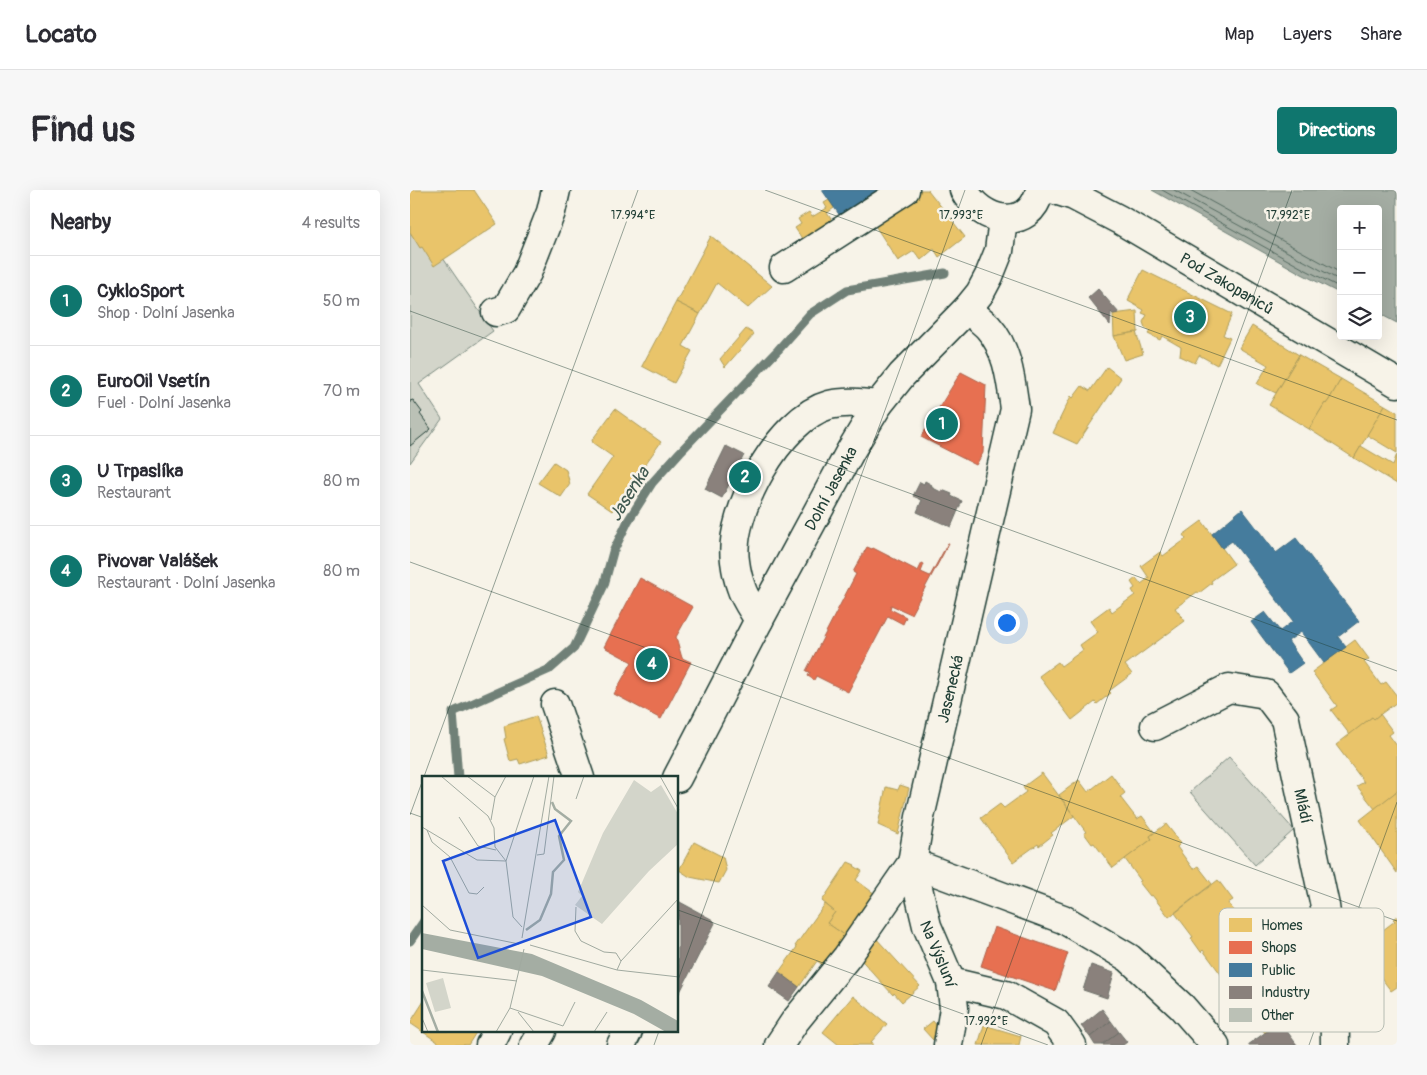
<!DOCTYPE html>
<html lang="en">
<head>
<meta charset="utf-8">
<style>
  body { margin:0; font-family:Pangolin,sans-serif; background:#f7f7f7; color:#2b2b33 }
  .controls { position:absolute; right:15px; top:15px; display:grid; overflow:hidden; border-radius:5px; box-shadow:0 5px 20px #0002 }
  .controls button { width:45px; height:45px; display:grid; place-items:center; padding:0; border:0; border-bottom:1px solid #e1e1e2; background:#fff; color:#2b2b33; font:25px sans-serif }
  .you { position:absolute; left:596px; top:432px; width:18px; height:18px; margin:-12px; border:4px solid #fff; border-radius:50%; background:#1a73e8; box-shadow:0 0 0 8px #1a73e833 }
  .badge { display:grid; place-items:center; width:32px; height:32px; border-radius:50%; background:#0f766e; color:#fff; font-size:16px; font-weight:700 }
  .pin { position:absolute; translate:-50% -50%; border:2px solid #fff; box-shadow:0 1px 5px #0006 }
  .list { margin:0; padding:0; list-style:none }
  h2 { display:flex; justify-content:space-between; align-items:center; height:65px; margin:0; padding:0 20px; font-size:21px }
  h2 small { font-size:16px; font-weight:400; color:#7c7c81 }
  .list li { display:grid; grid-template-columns:32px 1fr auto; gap:15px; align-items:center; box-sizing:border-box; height:90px; padding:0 20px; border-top:1px solid #e1e1e2 }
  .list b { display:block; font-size:19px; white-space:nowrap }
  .list p { margin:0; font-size:16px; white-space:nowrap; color:#7c7c81 }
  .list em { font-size:16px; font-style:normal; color:#7c7c81 }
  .icon { flex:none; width:28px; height:28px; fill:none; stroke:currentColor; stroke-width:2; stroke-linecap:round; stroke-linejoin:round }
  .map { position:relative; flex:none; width:987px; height:855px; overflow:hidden; border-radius:5px }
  header { display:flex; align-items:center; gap:30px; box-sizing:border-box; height:70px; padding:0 25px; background:#fff; border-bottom:1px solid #e1e1e2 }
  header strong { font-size:24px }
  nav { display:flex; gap:28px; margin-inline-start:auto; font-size:18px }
  .intro { display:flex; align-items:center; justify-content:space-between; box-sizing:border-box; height:120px; padding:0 30px }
  h1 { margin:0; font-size:35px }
  .button { padding:12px 22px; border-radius:5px; background:#0f766e; color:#fff; font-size:18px; font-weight:700 }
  main { display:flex; gap:30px; padding:0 30px }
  aside { flex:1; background:#fff; border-radius:5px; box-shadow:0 5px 20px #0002 }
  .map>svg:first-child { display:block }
  .green { fill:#d3d5ca; stroke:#79897f }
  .water { fill:#a4ada3; stroke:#6f8077 }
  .homes { fill:#e9c46a; stroke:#ac9c5a }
  .shops { fill:#e76f51; stroke:#ab6048 }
  .public { fill:#457b9d; stroke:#3a687e }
  .industry { fill:#8a817c; stroke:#6a6d66 }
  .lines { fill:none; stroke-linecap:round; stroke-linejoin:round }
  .shore { stroke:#546a60; stroke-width:1 }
  .stream { stroke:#6f8077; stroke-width:9 }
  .building { fill:#bbc1b6; stroke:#1f3d34 }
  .minor-casing { stroke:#1f3d34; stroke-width:31 }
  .minor { stroke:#f7f3e8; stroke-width:28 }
  .ticks { fill:none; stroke:#1f3d34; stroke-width:1; stroke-opacity:0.45 }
  .labels { text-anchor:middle; stroke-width:5; stroke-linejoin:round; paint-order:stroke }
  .street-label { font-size:16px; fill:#1f3d34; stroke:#f7f3e8 }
  .water-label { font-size:18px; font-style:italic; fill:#405950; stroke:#f7f3e8 }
  .inset-river { fill:none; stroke:#a4ada3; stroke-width:2.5 }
  .inset-road { fill:none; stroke:#a1aaa0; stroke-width:1 }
  .view { fill:#1d4ed8; fill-opacity:0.15; stroke:#1d4ed8; stroke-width:2.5 }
  .inset-edge { fill:none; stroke:#1f3d34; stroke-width:2.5 }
  .key { fill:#f7f3e8; stroke:#b6bcb2; stroke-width:1 }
  .key-label { font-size:14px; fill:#1f3d34 }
  .ticks-label { font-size:12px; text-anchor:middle; fill:#1f3d34; stroke:#f7f3e8; stroke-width:5; stroke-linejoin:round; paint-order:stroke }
</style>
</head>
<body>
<header>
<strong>Locato</strong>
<nav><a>Map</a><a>Layers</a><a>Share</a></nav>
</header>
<div class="intro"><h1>Find us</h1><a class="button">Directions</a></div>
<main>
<aside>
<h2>Nearby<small>4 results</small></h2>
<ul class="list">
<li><span class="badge">1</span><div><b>CykloSport</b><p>Shop · Dolní Jasenka</p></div><em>50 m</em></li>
<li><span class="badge">2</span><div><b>EuroOil Vsetín</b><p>Fuel · Dolní Jasenka</p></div><em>70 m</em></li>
<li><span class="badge">3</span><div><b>U Trpaslíka</b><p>Restaurant</p></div><em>80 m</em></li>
<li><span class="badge">4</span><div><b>Pivovar Valášek</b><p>Restaurant · Dolní Jasenka</p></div><em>80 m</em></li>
</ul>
</aside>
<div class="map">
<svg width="987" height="855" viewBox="0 0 987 855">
  <rect width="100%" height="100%" fill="#f7f3e8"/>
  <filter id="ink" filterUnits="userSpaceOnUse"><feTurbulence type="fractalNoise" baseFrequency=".02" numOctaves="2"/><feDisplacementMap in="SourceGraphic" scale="10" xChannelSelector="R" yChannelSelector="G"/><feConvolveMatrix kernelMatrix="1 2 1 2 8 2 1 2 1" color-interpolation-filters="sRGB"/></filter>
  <g filter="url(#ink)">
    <!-- green -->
    <g class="green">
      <path d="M0,20L83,141L9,194L32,229L0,273Z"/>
      <path d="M819,567L884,640L845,675L780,602Z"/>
    </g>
    <!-- water -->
    <path class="water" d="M742,0H987V133L968,123V19H931V104L892,84Z"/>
    <!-- homes -->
    <g class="homes">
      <path d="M0,0H64L87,34L24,76L12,57L10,58L0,42Z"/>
      <path d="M510,0H518L555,47L529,67L524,59L511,70L504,61L488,71L462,31Z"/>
      <path d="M419,10L424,18L417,23L425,35L395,53L385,38L391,34L388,29L399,22L402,27L417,18L414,13Z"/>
      <path d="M301,46L362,96L338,118L307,93L290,124L266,112Z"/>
      <path d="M733,80L822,124L813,145L820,148L807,175L789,165L785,173L770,166L771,157L752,146L750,150L738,144L740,141L735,138L733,132L737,125L732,123L734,120L718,111L720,107H719Z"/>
      <path d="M266,112L290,124L273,156L282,161L264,193L232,176Z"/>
      <path d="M727,121L728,142L704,146L703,124Z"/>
      <path d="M842,136L889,165L866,203L847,194L858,175L829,158Z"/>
      <path d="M336,139L344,144L315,177L310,169Z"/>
      <path d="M726,142L733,164L714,170L704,146Z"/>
      <path d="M889,165L931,189L919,210L916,214L915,213L899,239L859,215Z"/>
      <path d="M697,177L711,188L667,254L643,243L661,206L663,208L672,196L680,201Z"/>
      <path d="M931,189L975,215L944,268L899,239L915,213L916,214L919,210Z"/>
      <path d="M975,215L987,222V263L957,245Z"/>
      <path d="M205,219L251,252L202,321L177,304L203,267L183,253L182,250Z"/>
      <path d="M951,256L983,275L987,264V294L944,268Z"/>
      <path d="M144,272L156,280L160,294L151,307L128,293Z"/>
      <path d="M792,331L824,374L801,391L802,393L789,403L787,402L765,418L775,431L715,475L722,484L699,501L701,503L687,514L685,512L662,530L629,486L648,472L651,476L673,460L670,455L688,442L680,431L699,417L702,422L725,405L722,400L725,398L721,392L726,388L731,394L739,388L731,376L750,362L753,366L776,349L773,345Z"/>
      <path d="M945,450L959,469L954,472L971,495L976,492L987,506V512L964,529L962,527L940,545L921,520L927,516L902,482Z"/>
      <path d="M970,524L983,542L979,545L987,556V601L965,619L947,596L954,592L926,555L962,527L964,529Z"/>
      <path d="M126,526L139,565L110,574L108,569L100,571L94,549L96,548L94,536Z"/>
      <path d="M632,583L664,626L641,643L643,645L629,656L628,654L603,672L571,628L590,614L594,618L616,602L613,597Z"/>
      <path d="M701,584L715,603L710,607L727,629L732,626L745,643L740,646L742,649L703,678L684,653L682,654L674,643L676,642L649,605L669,590L678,602Z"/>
      <path d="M490,595L499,598L488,644L468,635L476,597L488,600Z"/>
      <path d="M987,601V683L950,630Z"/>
      <path d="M756,634L771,653L767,657L783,679L788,676L802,694L759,727L742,705L740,706L729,692L731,691L715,669L742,649L740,646Z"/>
      <path d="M284,652L313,667L316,680L309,693L280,687L269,680Z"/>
      <path d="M438,672L445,675L444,676L452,681L446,690L465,704L436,746L417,733L425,722L412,711Z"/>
      <path d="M808,690L823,710L818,713L835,735L839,732L868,769L863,772L880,795L884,791L899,810L855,843L838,820L836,822L825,808L827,806L793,760L791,762L781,748L783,747L765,723Z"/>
      <path d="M415,714L425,722L417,733L436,746L413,775L407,771L389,797L369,782L387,757L385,756Z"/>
      <path d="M987,726V797L981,801L949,758L985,731L983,729Z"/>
      <path d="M464,746L510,796L492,812L484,803L483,805L445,763Z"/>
      <path d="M443,806L477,834L461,852L463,853L462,855H429L413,842Z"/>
      <path d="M14,811V841H67L58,855H32L0,833Z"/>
      <path d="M523,831L527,836L523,850L513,839Z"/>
      <path d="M574,835L611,846L609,855H568Z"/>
    </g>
    <!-- shops -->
    <g class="shops">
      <path d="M551,182L576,195L573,263L566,275L511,247Z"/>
      <path d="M538,353H539L501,424L481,415L480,419L496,427L493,434L478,426L438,502L406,486L404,490L398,486L400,482L396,481L446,384L443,382L457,357L462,359L463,358L508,381L512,373L514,374L511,382L520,386Z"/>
      <path d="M230,388L283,417L266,447L272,468L281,472L251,529L204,504L222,472L194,457Z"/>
      <path d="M584,737L658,763L645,801L571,776Z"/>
    </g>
    <!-- public -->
    <g class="public">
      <path d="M412,0H479L433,30Z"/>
      <path d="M832,319L866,363L886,348L949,431L928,447L936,457L914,473L891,442L878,451L893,473L879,483L841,432L855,422L870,441L883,431L822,351L812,358L802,344Z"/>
    </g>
    <!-- industry -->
    <g class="industry">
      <path d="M688,99L709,123L703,124L701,122L700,135L678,108Z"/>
      <path d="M316,256L334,265L312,308L295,299Z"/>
      <path d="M515,291L522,295L521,297L531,302L532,300L542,304L541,306L552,311L541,337L507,322L512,310L503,306L510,292L514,294Z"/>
      <path d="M268,711L303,730L305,733L270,802L268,804Z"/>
      <path d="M681,775L704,783L697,808L673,800Z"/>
      <path d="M369,782L389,797L379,811L359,797Z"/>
      <path d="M692,819L701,831L680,847L671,836Z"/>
      <path d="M701,831L709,842L692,855H685L680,847Z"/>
      <path d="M871,831L872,832L871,833L887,855H838Z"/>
      <path d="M709,842L717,852L713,855H692Z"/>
    </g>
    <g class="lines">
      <!-- shore -->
      <g class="shore">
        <path d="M752,0L894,79L931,98"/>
        <path d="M764,0L931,91"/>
        <path d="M780,0L931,83"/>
      </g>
      <!-- stream -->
      <g class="stream">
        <path d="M48,588L43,522L140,479L164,458L194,395L203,362L218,331L242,293L270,262L368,160L400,124L437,100L535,83"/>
        <path d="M0,751L14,731"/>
      </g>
    </g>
    <!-- building -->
    <path class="building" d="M3,210L12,222L10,224L21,239L0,256V211Z"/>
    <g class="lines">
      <!-- minor casing -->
      <g class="minor-casing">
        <g id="minor">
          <path d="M554,0C570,32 620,44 630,0"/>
          <path id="s1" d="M645,0L664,6L710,30L987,193"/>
          <path d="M374,78L495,0"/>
          <path d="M86,122L96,119L117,83L141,22L146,0"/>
          <path d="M349,430C343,420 334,408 331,397C328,389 326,379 325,371C318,323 370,228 419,215C435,211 452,213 468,215"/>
          <path d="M145,514L170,588"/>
          <path id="s2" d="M745,536L819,498L856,504L875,529L915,716L924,782L925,855"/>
          <path id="s3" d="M267,588L349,430L441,260L468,215L492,185L557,119L570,103L579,86L589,61L593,29"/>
          <path d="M502,673L653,729L719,768L772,817L805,855"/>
          <path id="s4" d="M502,673L517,736L541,792L544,818L538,855"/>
          <path d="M541,792L596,805L646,833L662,855"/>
          <path d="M80,855L87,841"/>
          <path d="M124,855L132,841"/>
          <path d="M211,855L218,841"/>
          <path id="s5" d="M369,855L385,831L437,767L502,673L510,627L605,219C601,191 598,159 578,137C571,130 564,125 557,119"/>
        </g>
      </g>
      <!-- minor -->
      <use href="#minor" class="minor"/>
    </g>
  </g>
  <!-- ticks -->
  <path class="ticks" d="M355,0L987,230M0,121L987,481M0,372L987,731M0,623L14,628M0,625L228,0M268,720L638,855M268,790L555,0M244,855L249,841M571,855L882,0M899,855L987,612"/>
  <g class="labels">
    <!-- street labels -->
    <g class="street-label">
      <text dy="6" stroke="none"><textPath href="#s1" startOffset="196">Pod Zakopaniců</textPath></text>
      <text dy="6" stroke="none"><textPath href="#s3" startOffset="328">Dolní Jasenka</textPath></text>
      <text dy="6" stroke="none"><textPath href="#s5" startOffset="404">Jasenecká</textPath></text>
      <text dy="6" stroke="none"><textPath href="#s2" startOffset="241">Mládí</textPath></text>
      <text dy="6" stroke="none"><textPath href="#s4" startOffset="95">Na Výsluní</textPath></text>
    </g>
    <!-- water labels -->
    <g class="water-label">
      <text transform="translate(219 304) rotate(-58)" y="6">Jasenka</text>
    </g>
  </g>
  <!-- overview -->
  <g transform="translate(12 586)">
    <rect width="256" height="256" fill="#f7f3e8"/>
    <path d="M212,4L229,16L239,9L256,38V68L227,95L180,148L153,129L160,120L156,116L181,57ZM21,202L29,232L13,236L4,207Z" fill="#d3d5ca"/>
    <path d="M0,157L110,178L219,224L256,245V256H244L212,238L120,200L0,173Z" fill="#a4ada3"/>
    <path class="inset-river" d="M104,154L118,144L129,118L131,96L142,84L137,60L149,45L133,33L130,26M0,215L16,256"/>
    <path class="inset-road" d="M19,0L66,40L72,52L73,71L84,85M45,0L73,21L69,44M238,0L257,34M73,21L84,0M154,23L162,0M37,41L56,70L74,74M0,51L55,84L84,85M5,54L10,66L28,81L47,117L55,118L62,111M115,79L122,78L132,0M0,129L28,154L97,168M154,131L153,155L159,165L182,176L194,177L199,185M100,151L91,141L84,85L112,0M100,162L127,0M108,169L195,194L257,201M0,194L95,205M195,194L199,185L257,122M88,232L141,250L153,226M96,236L112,256M0,242L6,256M74,256L88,232L102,173M172,256L185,236"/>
    <path class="view" d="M133,44L169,141L56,182L21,85Z"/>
    <rect width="256" height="256" class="inset-edge"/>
  </g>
  <!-- legend -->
  <rect x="809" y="718" width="165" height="124" rx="8" class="key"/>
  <rect x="819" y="728" width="23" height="14" fill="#e9c46a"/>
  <rect x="819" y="751" width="23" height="13" fill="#e76f51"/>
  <rect x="819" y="773" width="23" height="14" fill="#457b9d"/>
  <rect x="819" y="796" width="23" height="13" fill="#8a817c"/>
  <rect x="819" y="818" width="23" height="14" fill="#bbc1b6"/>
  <g class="key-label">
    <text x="851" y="740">Homes</text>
    <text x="851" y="762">Shops</text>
    <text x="851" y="785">Public</text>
    <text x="851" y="807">Industry</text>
    <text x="851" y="830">Other</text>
  </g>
  <g class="ticks-label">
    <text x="551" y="29">17.993°E</text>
    <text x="223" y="29">17.994°E</text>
    <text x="878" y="29">17.992°E</text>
    <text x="576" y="835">17.992°E</text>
  </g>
</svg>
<div class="controls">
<button>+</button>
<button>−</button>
<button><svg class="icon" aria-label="layers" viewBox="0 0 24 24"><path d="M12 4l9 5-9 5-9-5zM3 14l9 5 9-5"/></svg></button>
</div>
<div class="you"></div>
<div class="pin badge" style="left:532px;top:234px">1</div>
<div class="pin badge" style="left:335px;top:287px">2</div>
<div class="pin badge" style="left:780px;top:127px">3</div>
<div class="pin badge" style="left:242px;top:474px">4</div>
</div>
</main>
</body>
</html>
